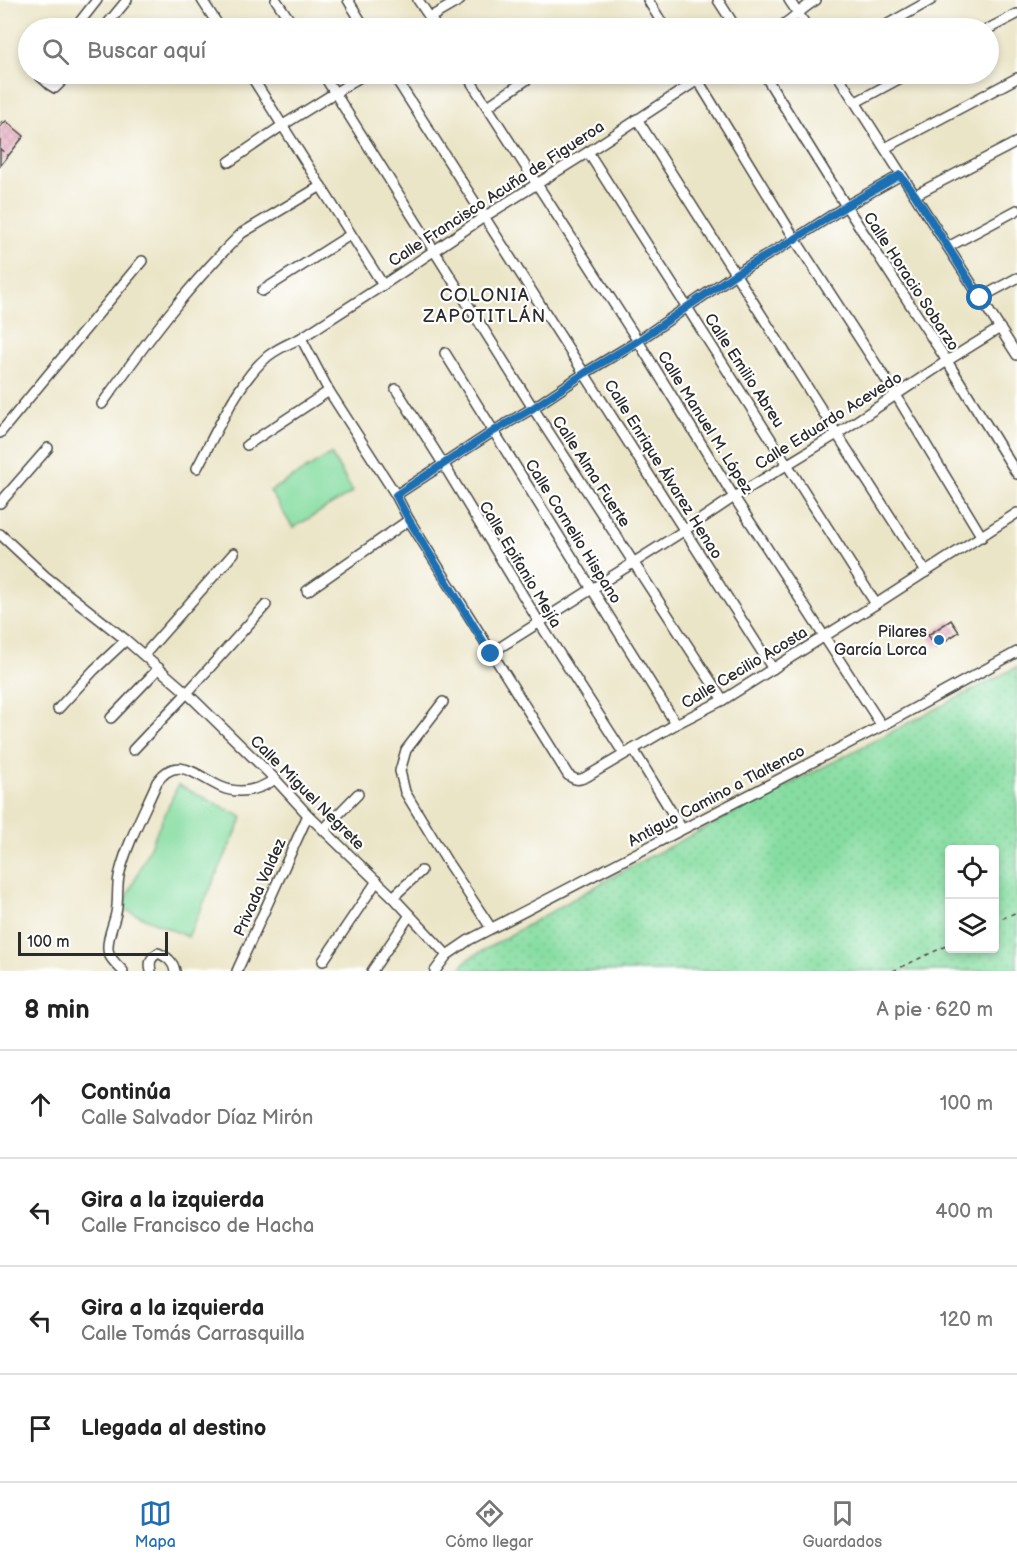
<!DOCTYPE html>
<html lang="es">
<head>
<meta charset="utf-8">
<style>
  body { margin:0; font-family:"Balsamiq Sans",sans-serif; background:#f6f6f6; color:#222 }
  .controls { position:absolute; right:18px; bottom:18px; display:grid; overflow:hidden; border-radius:6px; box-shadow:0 3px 9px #0003 }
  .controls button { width:54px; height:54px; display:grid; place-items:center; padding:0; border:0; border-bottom:2px solid #e0e0e0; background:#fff; color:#222; font:30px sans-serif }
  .scale { position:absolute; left:18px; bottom:15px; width:150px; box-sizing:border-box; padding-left:6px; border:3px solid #2b2b2b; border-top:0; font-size:16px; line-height:21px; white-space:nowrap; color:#2b2b2b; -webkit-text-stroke:4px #fff; paint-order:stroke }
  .stop { position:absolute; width:18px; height:18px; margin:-14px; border:4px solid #1f6fb2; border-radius:50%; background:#fff }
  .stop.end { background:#1f6fb2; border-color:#fff; box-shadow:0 2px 6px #0008 }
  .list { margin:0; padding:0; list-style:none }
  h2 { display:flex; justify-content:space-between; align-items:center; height:78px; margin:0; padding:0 24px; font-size:26px }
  h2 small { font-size:20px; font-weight:400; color:#767676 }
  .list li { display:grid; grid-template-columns:39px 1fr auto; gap:18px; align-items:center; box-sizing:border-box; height:108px; padding:0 24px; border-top:2px solid #e0e0e0 }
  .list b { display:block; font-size:22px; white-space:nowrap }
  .list p { margin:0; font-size:20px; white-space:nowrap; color:#767676 }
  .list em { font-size:20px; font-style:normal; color:#767676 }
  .icon { flex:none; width:33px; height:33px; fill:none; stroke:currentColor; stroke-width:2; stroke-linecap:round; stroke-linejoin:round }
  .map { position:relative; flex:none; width:1017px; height:971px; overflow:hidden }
  .search { position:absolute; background:#fff; box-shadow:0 3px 9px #0003; left:18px; right:18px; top:18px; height:66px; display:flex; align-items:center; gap:15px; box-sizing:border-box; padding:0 21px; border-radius:33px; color:#767676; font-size:22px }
  .sheet { height:510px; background:#fff }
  nav { display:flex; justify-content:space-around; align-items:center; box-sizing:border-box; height:84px; border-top:2px solid #e0e0e0; background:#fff; font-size:16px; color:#767676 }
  nav a { display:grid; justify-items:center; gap:3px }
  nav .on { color:#1f6fb2 }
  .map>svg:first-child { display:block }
  .grass { fill:url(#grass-dots); stroke:#588466; stroke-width:1.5; fill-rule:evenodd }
  .pitch { fill:#86dda1; stroke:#588466; stroke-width:1.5 }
  .building { fill:url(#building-cross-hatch) }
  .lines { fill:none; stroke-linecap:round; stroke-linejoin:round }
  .minor-casing { stroke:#484742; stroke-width:12 }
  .path { stroke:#484742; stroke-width:1.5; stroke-dasharray:4.5 4.5; stroke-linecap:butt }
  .minor { stroke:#fff; stroke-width:9 }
  .route { stroke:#1f6fb2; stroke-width:8 }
  .poi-dot { fill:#1f6fb2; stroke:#fff; stroke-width:2 }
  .labels { text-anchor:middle; stroke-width:4.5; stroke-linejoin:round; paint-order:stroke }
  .street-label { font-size:16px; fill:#2b2b2b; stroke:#fff }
  .poi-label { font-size:16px; fill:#2b2b2b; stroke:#fff; text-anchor:end }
  .neighbourhood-label { font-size:18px; letter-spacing:1.5px; fill:#2b2b2b; stroke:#fff }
</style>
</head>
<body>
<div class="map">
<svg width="1017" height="971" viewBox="0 0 1017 971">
  <defs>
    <pattern id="grass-dots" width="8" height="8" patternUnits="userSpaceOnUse" patternTransform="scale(1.5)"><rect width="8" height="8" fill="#86dda1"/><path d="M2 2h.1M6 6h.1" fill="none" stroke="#74be8b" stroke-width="1.8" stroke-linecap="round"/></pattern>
    <pattern id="building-cross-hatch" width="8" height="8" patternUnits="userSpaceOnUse" patternTransform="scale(1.5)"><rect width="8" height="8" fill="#e8a9bf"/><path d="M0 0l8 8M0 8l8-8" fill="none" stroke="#bc8a9b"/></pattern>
  </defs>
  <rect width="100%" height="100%" fill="#fff"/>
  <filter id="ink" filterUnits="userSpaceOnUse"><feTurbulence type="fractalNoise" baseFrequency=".0167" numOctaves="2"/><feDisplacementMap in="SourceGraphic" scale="12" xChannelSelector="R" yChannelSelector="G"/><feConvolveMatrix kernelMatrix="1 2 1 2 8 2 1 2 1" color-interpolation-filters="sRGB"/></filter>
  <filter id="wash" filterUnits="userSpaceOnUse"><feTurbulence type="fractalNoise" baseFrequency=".008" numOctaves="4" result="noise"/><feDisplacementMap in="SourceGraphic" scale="24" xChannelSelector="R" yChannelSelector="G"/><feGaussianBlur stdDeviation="1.35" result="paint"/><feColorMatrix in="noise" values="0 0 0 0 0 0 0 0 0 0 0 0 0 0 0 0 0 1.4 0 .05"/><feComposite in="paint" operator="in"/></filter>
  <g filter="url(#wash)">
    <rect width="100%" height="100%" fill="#ebe5c7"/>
    <!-- grass -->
    <path class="grass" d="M1017,667V971H458L468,959L630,867ZM950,849H994V948H950Z"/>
    <!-- pitch -->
    <g class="pitch">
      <path d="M331,454L353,492L293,528L270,491Z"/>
      <path d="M178,785L243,817L188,937L122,908Z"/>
    </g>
    <g id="blocks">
      <!-- building -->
      <g class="building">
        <path d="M6,121L24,136L0,166V127Z"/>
        <path d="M951,620L959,632L936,647L928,635Z"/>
      </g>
    </g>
  </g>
  <g filter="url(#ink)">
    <use href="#blocks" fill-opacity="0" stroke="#484742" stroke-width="1.5"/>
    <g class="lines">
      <!-- minor casing -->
      <g class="minor-casing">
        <g id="minor">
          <path d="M202,0L220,28"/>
          <path d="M276,0L295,28"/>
          <path d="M348,0L365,28"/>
          <path d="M418,0L437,28"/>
          <path d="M648,0L665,28"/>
          <path d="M718,0L736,28"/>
          <path d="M789,0L808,28"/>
          <path d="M429,18L460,0"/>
          <path d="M75,28L97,0"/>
          <path d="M104,28L127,0"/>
          <path d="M778,28C792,20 802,8 816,0"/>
          <path d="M881,28L931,0"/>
          <path d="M988,29L1017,14"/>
          <path d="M39,74V75L50,85L55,88L69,74"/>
          <path d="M250,74L383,285"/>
          <path d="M323,74L533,408L723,700"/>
          <path d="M393,74L773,669"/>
          <path d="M466,74L638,341L734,497L882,726"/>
          <path d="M694,74L795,239L896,395L982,537"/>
          <path d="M764,74L846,206L947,361L1017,474"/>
          <path d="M837,74L1017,355"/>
          <path d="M856,102L908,74"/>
          <path d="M488,106L535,74"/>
          <path d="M637,119L837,434L926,572"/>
          <path d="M885,148L1017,78"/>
          <path d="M588,152L876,604"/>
          <path d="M229,162L283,125L365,74"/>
          <path d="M915,195L1017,142"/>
          <path d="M948,247L1017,210"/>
          <path d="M262,291L350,235"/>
          <path d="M980,298L1017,278"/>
          <path d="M301,338L329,391L396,495L409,520L568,775C575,780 578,781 586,777L676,724L723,700L876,604L1017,513"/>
          <path d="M445,353L676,724"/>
          <path d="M396,389L444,465L539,622L624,754"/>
          <path d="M102,404C145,344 189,284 242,233L321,186"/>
          <path d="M0,433L142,261"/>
          <path d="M247,445L329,391"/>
          <path d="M197,468C216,433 238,381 268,356C278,348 290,343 301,338L383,285L484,217L588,152L707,74"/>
          <path d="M396,495L494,431L533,408L585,373L638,341L735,274L795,239L846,206L901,175"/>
          <path d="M0,503L48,448"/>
          <path d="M0,534L45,576L126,640L187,693L275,779L308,815L393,897L447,955"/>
          <path d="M307,591L409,520"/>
          <path d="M491,653L685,530L734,497L837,434L947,361L1000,328"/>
          <path d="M144,655L234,553"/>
          <path d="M443,702L406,750L400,771L405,792L448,863L491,928"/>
          <path d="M58,709L94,670L126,640"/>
          <path d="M111,718L159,668"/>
          <path d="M633,749L682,829"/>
          <path d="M133,750L187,693L266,605"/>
          <path d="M324,829L358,794"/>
          <path d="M393,897L421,871"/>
          <path d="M323,961L377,881"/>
          <path d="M123,971C117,965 108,957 108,949C107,937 114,924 116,913C119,899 116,885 120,872C128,841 144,812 157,782C177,753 198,777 221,787C239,795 260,790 275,779"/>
          <path d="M151,971C149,963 150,958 158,953C167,957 173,961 175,971"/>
          <path d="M237,971L308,815"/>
          <path d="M372,971L410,915"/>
          <path d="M435,971L447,955L469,940L882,726L1017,652"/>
        </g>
      </g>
      <!-- path -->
      <g class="path">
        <path d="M0,124L4,119"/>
        <path d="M0,149L8,155"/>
        <path d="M994,922L1017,912"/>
        <path d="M893,971L950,944"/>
      </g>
      <!-- minor -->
      <use href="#minor" class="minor"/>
    </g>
  </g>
  <g class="lines" filter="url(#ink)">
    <!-- route -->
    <path class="route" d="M491,654L409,520L396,495L494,431L533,408L585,373L638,341L735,274L795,239L846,206L900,175L915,195L980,298"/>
  </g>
  <!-- markers -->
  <circle class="poi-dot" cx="939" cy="640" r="6"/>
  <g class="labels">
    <!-- street labels -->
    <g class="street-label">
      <text transform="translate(496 193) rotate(-33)" y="6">Calle Francisco Acuña de Figueroa</text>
      <text transform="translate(912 281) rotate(57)" y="6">Calle Horacio Sobarzo</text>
      <text transform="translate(745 370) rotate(57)" y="6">Calle Emilio Abreu</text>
      <text transform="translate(828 420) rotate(-32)" y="6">Calle Eduardo Acevedo</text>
      <text transform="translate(706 422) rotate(58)" y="6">Calle Manuel M. López</text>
      <text transform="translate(664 469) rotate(58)" y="6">Calle Enrique Álvarez Henao</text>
      <text transform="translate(592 471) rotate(57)" y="6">Calle Alma Fuerte</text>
      <text transform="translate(574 531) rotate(58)" y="6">Calle Cornelio Hispano</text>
      <text transform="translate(521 564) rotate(59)" y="6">Calle Epifanio Mejía</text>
      <text transform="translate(744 667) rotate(-31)" y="6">Calle Cecilio Acosta</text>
      <text transform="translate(308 792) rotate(45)" y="6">Calle Miguel Negrete</text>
      <text transform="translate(716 795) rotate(-28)" y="6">Antiguo Camino a Tlaltenco</text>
      <text transform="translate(259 887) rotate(-66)" y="6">Privada Valdez</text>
    </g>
    <!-- poi labels -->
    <g class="poi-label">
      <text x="927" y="637">Pilares<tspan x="927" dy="18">García Lorca</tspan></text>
    </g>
    <!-- neighbourhood labels -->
    <g class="neighbourhood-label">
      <text x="485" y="301">COLONIA<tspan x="485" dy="21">ZAPOTITLÁN</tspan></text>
    </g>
  </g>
</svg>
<div class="controls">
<button><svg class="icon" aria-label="locate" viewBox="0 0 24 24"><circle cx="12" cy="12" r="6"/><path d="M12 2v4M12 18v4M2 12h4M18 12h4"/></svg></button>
<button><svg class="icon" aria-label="layers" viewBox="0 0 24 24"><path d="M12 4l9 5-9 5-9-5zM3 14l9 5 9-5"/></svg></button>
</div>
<div class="scale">100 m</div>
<div class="stop" style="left:980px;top:298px"></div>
<div class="stop end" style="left:491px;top:654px"></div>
<div class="search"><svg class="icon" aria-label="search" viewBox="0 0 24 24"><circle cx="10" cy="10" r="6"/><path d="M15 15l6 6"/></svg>Buscar aquí</div>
</div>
<section class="sheet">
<h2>8 min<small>A pie · 620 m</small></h2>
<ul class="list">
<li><svg class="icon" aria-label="ahead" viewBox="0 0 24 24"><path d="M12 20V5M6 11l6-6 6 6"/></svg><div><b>Continúa</b><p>Calle Salvador Díaz Mirón</p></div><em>100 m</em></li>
<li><svg class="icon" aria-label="left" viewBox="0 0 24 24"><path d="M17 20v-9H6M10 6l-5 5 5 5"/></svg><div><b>Gira a la izquierda</b><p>Calle Francisco de Hacha</p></div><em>400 m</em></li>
<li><svg class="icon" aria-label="left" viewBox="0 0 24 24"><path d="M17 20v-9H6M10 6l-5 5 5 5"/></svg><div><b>Gira a la izquierda</b><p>Calle Tomás Carrasquilla</p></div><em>120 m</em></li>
<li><svg class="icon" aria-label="arrive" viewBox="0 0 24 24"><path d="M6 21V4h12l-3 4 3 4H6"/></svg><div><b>Llegada al destino</b></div></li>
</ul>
</section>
<nav>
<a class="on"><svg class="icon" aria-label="map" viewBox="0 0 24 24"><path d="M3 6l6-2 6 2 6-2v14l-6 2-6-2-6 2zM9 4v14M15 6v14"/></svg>Mapa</a>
<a><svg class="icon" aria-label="directions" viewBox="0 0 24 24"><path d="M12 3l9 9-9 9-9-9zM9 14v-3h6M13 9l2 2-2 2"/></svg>Cómo llegar</a>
<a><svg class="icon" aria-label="saved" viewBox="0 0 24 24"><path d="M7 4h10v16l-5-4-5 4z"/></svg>Guardados</a>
</nav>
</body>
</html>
